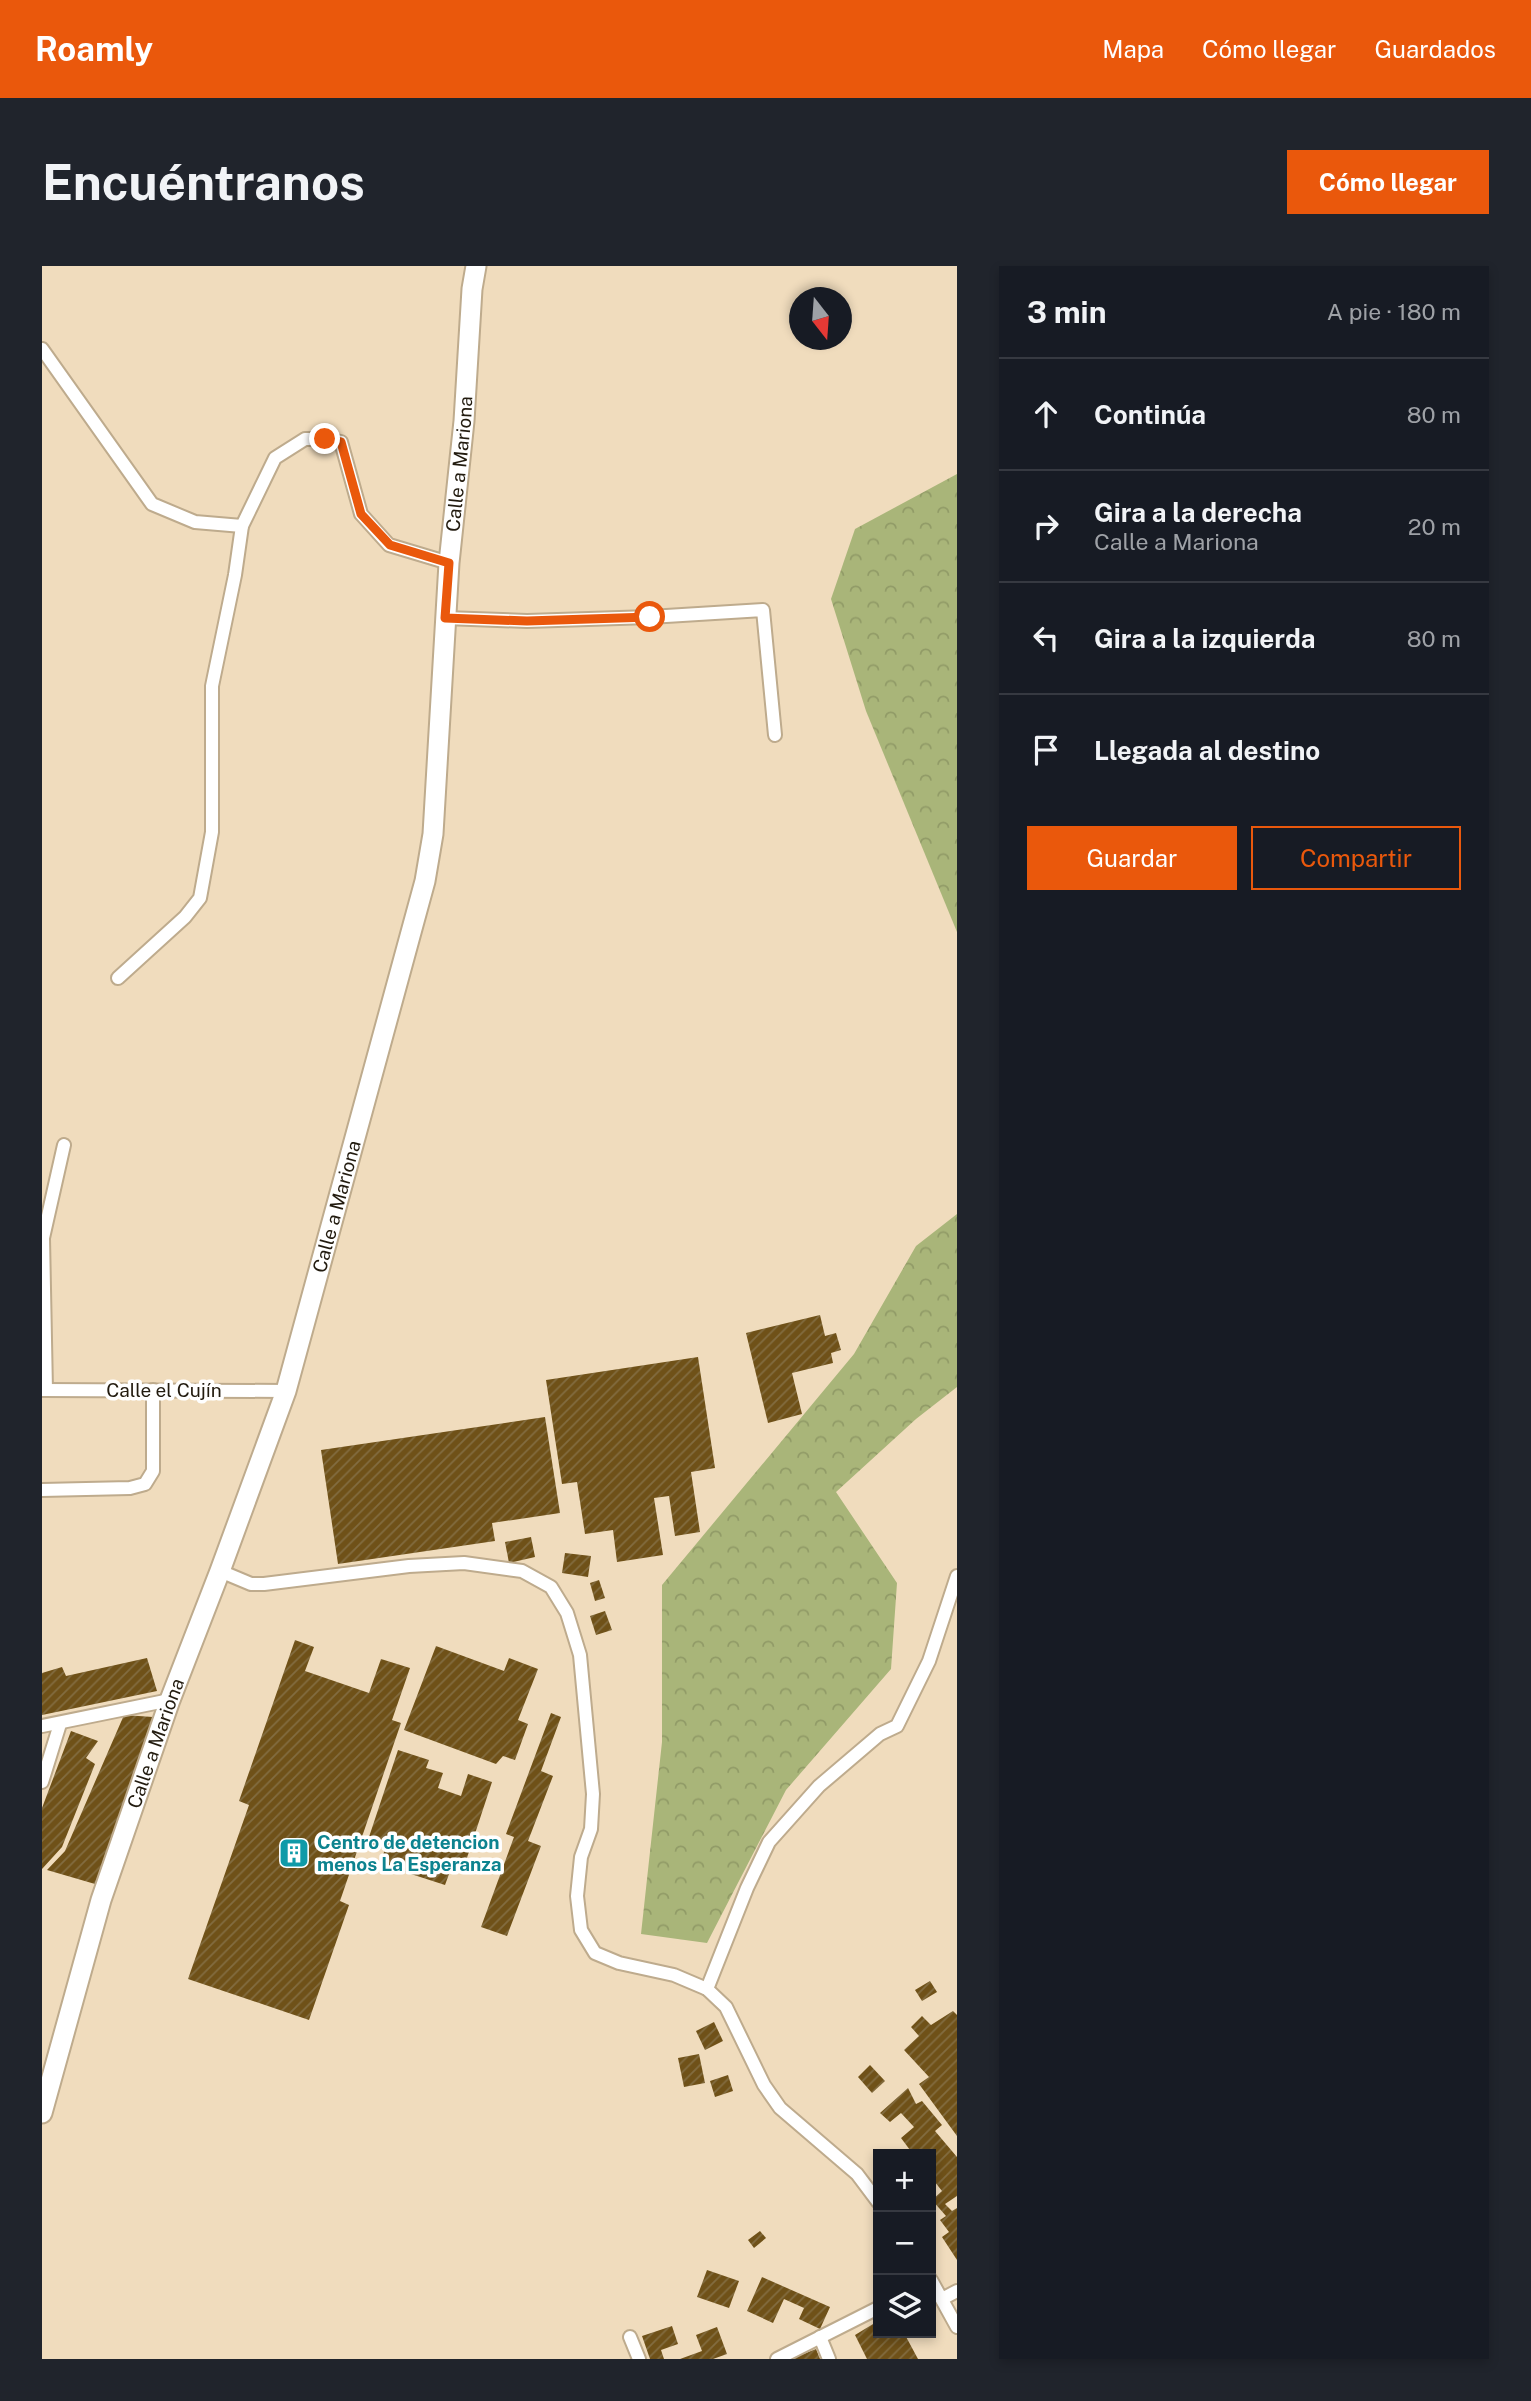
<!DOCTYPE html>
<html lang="es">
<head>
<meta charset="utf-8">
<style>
  body { margin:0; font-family:"Public Sans",sans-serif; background:#20242c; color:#f1f3f6 }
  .controls { position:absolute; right:21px; bottom:21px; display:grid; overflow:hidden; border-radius:0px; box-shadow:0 4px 10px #0003 }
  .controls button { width:63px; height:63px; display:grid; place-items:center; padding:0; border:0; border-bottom:2px solid #363941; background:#171b24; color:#f1f3f6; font:35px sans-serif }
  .compass { position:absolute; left:747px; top:21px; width:63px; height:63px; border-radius:50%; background:#171b24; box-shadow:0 4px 10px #0003; rotate:163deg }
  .stop { position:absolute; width:21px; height:21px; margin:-16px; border:5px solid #ea580c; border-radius:50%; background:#fff }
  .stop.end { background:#ea580c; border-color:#fff; box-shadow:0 2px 7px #0008 }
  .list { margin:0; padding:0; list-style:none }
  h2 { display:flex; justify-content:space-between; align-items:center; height:91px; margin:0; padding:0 28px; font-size:30px }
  h2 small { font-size:23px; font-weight:400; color:#9ea1a6 }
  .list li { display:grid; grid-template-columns:46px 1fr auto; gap:21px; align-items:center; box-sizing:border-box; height:112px; padding:0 28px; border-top:2px solid #363941 }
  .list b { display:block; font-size:26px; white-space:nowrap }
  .list p { margin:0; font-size:23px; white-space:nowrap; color:#9ea1a6 }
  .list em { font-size:23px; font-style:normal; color:#9ea1a6 }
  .actions { display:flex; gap:14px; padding:21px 28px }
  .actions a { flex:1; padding:16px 0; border:2px solid #ea580c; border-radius:0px; text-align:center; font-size:24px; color:#ea580c }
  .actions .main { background:#ea580c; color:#fff }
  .icon { flex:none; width:38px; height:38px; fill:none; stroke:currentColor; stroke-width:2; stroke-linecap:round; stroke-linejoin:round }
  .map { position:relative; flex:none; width:915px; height:2093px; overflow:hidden; border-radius:0px }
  header { display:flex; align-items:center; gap:42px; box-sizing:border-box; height:98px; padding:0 35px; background:#ea580c; color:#fff }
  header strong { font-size:33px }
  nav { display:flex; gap:38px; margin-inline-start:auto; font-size:24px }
  .intro { display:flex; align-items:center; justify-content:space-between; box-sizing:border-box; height:168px; padding:0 42px }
  h1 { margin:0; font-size:49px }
  .button { padding:18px 32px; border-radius:0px; background:#ea580c; color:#fff; font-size:24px; font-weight:700 }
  main { display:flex; gap:42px; padding:0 42px }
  aside { flex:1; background:#171b24; border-radius:0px; box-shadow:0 4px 10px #0003 }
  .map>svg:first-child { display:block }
  .forest { fill:url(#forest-crowns) }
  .building { fill:url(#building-hatch) }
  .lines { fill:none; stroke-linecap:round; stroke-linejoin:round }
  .minor-casing { stroke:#beab8d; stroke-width:16 }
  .secondary-casing { stroke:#beab8d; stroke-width:23 }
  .minor { stroke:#fff; stroke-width:12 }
  .secondary { stroke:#fff; stroke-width:19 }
  .route { stroke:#ea580c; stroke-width:9 }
  .labels { text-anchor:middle; stroke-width:7; stroke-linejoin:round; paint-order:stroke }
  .street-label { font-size:19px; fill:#221b0f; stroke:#fff }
  .culture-label { font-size:19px; font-weight:bold; fill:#0d838f; stroke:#fff; text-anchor:start }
</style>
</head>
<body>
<header>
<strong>Roamly</strong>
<nav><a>Mapa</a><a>Cómo llegar</a><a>Guardados</a></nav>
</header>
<div class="intro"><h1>Encuéntranos</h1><a class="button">Cómo llegar</a></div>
<main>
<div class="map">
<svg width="915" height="2093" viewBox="0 0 915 2093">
  <defs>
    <pattern id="forest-crowns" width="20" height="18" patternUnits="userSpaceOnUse" patternTransform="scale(1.75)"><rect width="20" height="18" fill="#a9b579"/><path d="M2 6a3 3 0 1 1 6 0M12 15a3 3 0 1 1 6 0" fill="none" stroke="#919b67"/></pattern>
    <pattern id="building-hatch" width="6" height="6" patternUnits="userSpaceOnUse" patternTransform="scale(1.75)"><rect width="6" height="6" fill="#6f5118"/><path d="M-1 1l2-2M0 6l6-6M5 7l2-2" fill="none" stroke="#826c40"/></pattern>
  </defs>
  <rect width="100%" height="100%" fill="#f0dcbd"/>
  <!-- forest -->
  <g class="forest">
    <path d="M915,208V666L824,445L789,333L813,263Z"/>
    <path d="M915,948V1121L874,1153L794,1226L855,1317L849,1403L744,1524L665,1677L599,1668L620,1476V1319L812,1088L874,980Z"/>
  </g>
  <!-- building -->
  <g class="building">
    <path d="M778,1049L783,1070L794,1067L799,1084L789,1087L791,1097L750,1107L760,1148L726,1157L704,1067Z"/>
    <path d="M656,1091L673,1202L649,1206L658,1266L633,1270L627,1230L612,1232L621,1289L575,1296L571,1264L543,1268L535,1216L520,1218L504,1114Z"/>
    <path d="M503,1151L518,1247L450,1257L453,1275L296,1298L279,1184Z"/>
    <path d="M489,1271L493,1291L467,1297L463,1276Z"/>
    <path d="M523,1287L549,1290L546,1311L520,1307Z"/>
    <path d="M557,1314L563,1332L553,1335L548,1317Z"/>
    <path d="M563,1345L570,1364L554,1369L548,1350Z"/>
    <path d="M253,1374L272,1381L263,1405L327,1427L339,1393L368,1402L350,1454L359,1457L298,1635L307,1639L267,1754L146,1713L207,1539L197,1535Z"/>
    <path d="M394,1380L462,1405L467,1392L496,1403L476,1454L486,1458L473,1494L461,1490L454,1498L362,1464Z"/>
    <path d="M105,1392L115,1425L0,1449V1407L20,1401L24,1410Z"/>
    <path d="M509,1447L519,1451L499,1505L511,1510L486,1575L499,1580L465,1670L439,1661L472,1571L464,1568Z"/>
    <path d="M82,1449L111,1451L53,1618L5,1604L23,1585Z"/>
    <path d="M29,1465L56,1475L44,1492L53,1498L20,1581L0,1603V1542Z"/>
    <path d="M356,1484L387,1494L384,1502L401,1507L396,1522L419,1530L426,1508L450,1516L421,1604L410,1600L403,1619L338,1598L343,1583L325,1577Z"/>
    <path d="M888,1715L895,1726L880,1735L873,1724Z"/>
    <path d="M911,1745L915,1749V1870L877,1818L887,1811L862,1784L877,1770L869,1761L880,1750L889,1759Z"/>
    <path d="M672,1756L681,1775L663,1784L654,1765Z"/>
    <path d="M657,1788L663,1817L642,1821L636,1792Z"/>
    <path d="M828,1799L843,1815L830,1827L816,1811Z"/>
    <path d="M686,1809L691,1825L673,1831L668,1815Z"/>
    <path d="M866,1822L874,1838L880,1835L900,1859L893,1865L915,1891V1930L903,1938L910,1945L915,1942V1994L900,1971L907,1966L898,1954L904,1950L890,1934L900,1925L889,1911V1888H871L859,1872L872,1861L859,1847L848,1856L838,1847Z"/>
    <path d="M718,1965L724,1972L712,1982L706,1974Z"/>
    <path d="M665,2004L697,2015L687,2042L655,2031Z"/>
    <path d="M720,2011L788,2041L778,2063L757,2053L762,2042L742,2033L731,2057L705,2045Z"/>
    <path d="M836,2055V2067H862L876,2093H825L813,2069Z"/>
    <path d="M630,2060L636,2078L619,2084L622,2093H608L600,2070Z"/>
    <path d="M675,2061L685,2088L671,2093H638L660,2085L654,2069Z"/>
    <path d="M774,2083L778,2093H749Z"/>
  </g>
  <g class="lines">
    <!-- minor casing -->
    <g class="minor-casing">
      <g id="minor">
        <path d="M0,83L110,238L153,256L200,260"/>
        <path d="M403,352L485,355L608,351L721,344L733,469"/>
        <path d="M76,712L143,651L158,632L170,566V420L193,309L200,260L233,192L263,173H283L299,176L319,248L347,279L407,297"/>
        <path d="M0,1124L244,1125"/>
        <path d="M4,1124L1,972L22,879"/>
        <path d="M0,1224L88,1222L103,1218L111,1205V1124"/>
        <path d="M178,1305L209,1318H222L367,1300L422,1297L480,1305L509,1321L525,1347L538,1389L551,1528L549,1563L539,1591L535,1630L539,1664L553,1687L577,1697L632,1709L665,1723L684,1741L722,1819L738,1842L815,1908L836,1936"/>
        <path d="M0,1460L128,1434"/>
        <path d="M0,1516L18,1458"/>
        <path d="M665,1723L705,1622L727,1576L777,1520L838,1468L855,1460L887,1395L915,1310"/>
        <path d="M889,2014L915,2061"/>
        <path d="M900,2033L915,2025"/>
        <path d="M588,2071L597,2093"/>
        <path d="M778,2071L787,2093"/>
        <path d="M735,2093L836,2042"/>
      </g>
    </g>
    <!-- secondary casing -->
    <g class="secondary-casing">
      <g id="secondary">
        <path id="s1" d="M0,1847L59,1634L128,1434L178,1305L244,1125L383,615L391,568L407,297L422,155L430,23L434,0"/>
      </g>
    </g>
    <!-- minor -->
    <use href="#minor" class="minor"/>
    <!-- secondary -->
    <use href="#secondary" class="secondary"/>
  </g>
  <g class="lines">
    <!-- route -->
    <path class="route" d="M283,173L299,176L319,248L348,279L407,297L403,352L485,355L608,351"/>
  </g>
  <!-- icons -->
  <defs>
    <g id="building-square" transform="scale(1.575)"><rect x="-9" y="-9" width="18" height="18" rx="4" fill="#0f9aa8" stroke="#fff"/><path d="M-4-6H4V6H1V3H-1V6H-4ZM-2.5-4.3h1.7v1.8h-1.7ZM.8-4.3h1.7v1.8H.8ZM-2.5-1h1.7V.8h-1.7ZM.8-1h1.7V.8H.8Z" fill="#fff"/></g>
  </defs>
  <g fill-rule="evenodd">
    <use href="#building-square" x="252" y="1587"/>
  </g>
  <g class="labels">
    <!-- street labels -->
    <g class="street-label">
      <text dy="7" stroke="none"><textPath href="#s1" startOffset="1710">Calle a Mariona</textPath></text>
      <text dy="7" stroke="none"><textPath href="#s1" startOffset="954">Calle a Mariona</textPath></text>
      <text x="122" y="1131">Calle el Cujín</text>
      <text dy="7" stroke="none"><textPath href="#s1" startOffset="387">Calle a Mariona</textPath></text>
    </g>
    <!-- culture labels -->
    <g class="culture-label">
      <text x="275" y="1583">Centro de detencion<tspan x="275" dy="22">menos La Esperanza</tspan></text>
    </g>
  </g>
</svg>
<div class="controls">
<button>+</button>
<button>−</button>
<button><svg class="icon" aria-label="layers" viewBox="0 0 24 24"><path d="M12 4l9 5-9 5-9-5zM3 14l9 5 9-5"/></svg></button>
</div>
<svg class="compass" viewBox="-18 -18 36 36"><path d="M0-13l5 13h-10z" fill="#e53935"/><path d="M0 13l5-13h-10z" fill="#9ea1a6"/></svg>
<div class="stop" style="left:608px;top:351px"></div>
<div class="stop end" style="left:283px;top:173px"></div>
</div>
<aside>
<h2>3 min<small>A pie · 180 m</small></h2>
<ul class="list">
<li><svg class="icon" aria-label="ahead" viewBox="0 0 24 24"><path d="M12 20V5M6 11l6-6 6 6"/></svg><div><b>Continúa</b></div><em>80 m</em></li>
<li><svg class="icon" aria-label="right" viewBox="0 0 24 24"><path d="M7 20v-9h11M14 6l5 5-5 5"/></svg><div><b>Gira a la derecha</b><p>Calle a Mariona</p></div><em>20 m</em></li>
<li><svg class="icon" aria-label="left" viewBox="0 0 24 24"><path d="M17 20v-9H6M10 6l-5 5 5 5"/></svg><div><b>Gira a la izquierda</b></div><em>80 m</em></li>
<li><svg class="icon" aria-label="arrive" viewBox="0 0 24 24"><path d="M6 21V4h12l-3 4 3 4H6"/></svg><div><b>Llegada al destino</b></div></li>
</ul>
<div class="actions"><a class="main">Guardar</a><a>Compartir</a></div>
</aside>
</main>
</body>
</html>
